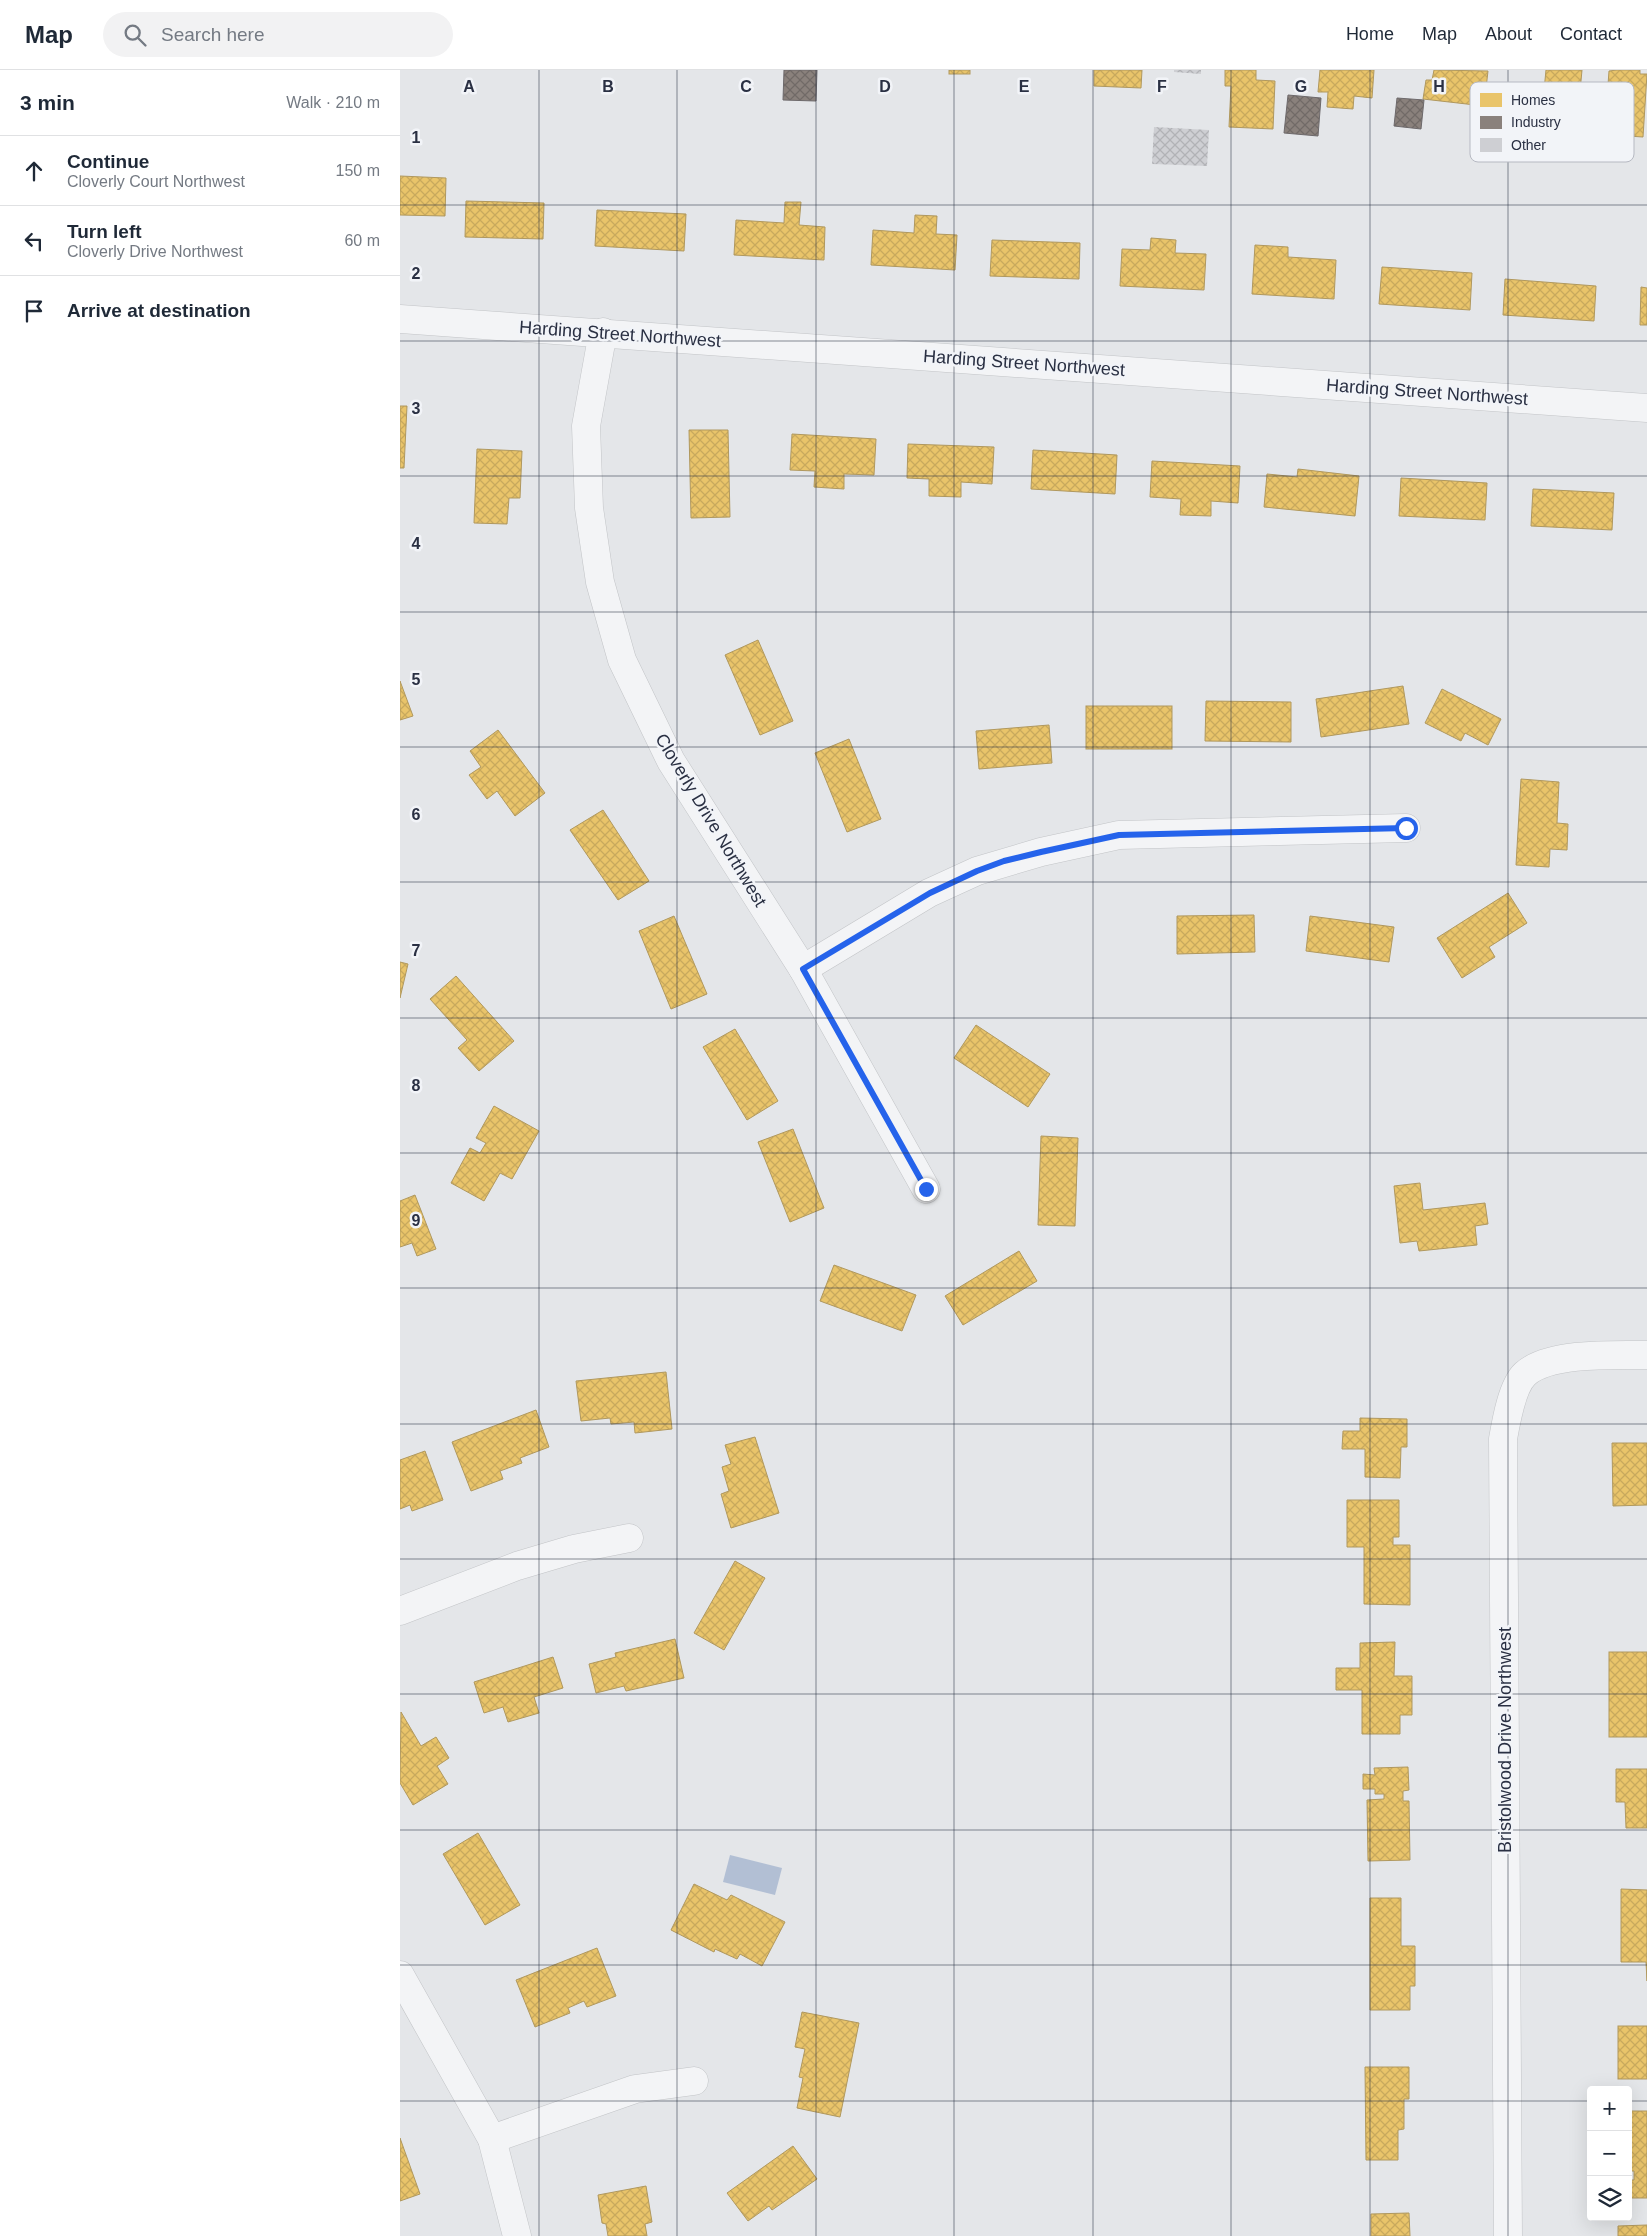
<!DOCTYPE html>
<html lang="en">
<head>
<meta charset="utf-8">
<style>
  body { margin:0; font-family:Arial,sans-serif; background:#f2f2f3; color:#1f2937 }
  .controls { position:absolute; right:15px; bottom:15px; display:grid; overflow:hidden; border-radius:5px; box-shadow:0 5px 20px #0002 }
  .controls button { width:45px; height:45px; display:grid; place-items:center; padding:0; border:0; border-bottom:1px solid #e0e1e3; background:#fff; color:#1f2937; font:25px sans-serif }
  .stop { position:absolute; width:15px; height:15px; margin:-11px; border:4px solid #2563eb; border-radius:50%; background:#fff }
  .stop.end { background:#2563eb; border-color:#fff; box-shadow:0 1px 5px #0008 }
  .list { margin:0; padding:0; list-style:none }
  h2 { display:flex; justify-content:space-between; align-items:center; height:65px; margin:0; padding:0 20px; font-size:21px }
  h2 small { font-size:16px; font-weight:400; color:#747a83 }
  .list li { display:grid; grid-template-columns:32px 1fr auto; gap:15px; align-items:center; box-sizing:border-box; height:70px; padding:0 20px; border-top:1px solid #e0e1e3 }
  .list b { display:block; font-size:19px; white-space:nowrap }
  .list p { margin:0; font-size:16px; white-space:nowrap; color:#747a83 }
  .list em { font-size:16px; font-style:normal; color:#747a83 }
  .icon { flex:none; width:28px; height:28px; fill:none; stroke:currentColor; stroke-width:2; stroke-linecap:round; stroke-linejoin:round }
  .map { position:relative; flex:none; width:1247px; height:2166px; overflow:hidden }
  header { display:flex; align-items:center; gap:30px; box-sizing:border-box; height:70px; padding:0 25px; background:#fff; border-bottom:1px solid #e0e1e3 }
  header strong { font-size:24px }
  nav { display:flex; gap:28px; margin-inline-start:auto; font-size:18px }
  .search { width:350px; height:45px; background:#f2f2f3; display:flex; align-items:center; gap:12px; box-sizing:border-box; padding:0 18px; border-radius:28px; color:#747a83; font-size:19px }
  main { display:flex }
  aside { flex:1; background:#fff }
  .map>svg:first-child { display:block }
  .water { fill:#b2bfd4 }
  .homes { fill:url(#homes-cross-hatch); stroke:#b0985e }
  .industry { fill:url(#industry-cross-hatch); stroke:#6d696b }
  .building { fill:url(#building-cross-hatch) }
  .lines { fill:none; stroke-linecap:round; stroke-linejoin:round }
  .street-casing { stroke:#c2c4c7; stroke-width:29 }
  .street { stroke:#f3f4f6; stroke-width:28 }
  .route { stroke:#2563eb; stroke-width:6 }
  .grid { fill:none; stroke:#2a3043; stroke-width:1; stroke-opacity:0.55 }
  .labels { text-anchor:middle; stroke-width:5; stroke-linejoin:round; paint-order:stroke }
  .street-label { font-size:18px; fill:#2a3043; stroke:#f2f4f8 }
  .key { fill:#f2f4f8; stroke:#b6b9c2; stroke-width:1 }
  .key-label { font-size:14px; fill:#2a3043 }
  .grid-label { font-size:16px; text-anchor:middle; font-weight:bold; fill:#2a3043; stroke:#f2f4f8; stroke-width:5; stroke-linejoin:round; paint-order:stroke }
</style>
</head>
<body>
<header>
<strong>Map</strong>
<div class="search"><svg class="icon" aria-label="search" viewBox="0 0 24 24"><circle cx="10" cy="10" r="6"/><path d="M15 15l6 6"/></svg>Search here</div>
<nav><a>Home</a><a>Map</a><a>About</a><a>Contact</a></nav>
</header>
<main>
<aside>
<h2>3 min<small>Walk · 210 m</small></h2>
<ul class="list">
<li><svg class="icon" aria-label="ahead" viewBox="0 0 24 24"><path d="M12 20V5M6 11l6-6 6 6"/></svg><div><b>Continue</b><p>Cloverly Court Northwest</p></div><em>150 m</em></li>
<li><svg class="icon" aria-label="left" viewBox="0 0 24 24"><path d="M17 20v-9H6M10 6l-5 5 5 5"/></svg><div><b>Turn left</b><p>Cloverly Drive Northwest</p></div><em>60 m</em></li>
<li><svg class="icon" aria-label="arrive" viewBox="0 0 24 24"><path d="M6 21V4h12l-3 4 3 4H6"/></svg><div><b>Arrive at destination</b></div></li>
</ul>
</aside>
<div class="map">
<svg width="1247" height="2166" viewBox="0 0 1247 2166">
  <defs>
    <pattern id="homes-cross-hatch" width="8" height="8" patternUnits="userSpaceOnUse" patternTransform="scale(1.25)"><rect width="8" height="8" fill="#e9c46a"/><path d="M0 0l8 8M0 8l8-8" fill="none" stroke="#c8a95d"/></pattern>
    <pattern id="industry-cross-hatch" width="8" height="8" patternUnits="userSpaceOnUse" patternTransform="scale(1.25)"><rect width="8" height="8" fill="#8a817c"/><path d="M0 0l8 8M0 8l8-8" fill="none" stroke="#716a67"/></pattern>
    <pattern id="building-cross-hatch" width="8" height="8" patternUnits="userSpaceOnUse" patternTransform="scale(1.25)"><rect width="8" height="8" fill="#cecfd3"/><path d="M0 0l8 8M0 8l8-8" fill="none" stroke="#b1b2b6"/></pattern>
  </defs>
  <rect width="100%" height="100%" fill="#e4e6e9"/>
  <!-- water -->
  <path class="water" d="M330,1785L382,1798L375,1825L323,1812Z"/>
  <!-- homes -->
  <g class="homes">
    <rect x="549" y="0" width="21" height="4"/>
    <path d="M694,0H742L741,18L694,16Z"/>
    <path d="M825,0H856V10L875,11L873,59L829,57L831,16H825Z"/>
    <path d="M920,0H974L972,28L954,26L953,39L927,37L928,22H918Z"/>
    <path d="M1034,0L1088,1L1084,36L1023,29L1026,10H1032Z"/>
    <path d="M1146,0H1182L1177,54L1141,51Z"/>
    <path d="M1217,0H1240V4H1247L1243,67L1212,65L1213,42H1206L1209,1Z"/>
    <path d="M0,106L46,108L45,146L0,145Z"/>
    <path d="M66,131L144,133L143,169L65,167Z"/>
    <path d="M385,132H401L399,155L425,157L424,190L334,185L336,150L384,153Z"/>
    <path d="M197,140L286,144L284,181L195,176Z"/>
    <path d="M515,145L537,146L536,164L557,165L555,200L471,195L473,160L514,163Z"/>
    <path d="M751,168L776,170L775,183L806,184L804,220L720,216L722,179L750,180Z"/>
    <path d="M592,170L680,173L679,209L590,206Z"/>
    <path d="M855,175L888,177V187L936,190L934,229L852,224Z"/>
    <path d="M982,197L1072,203L1070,240L979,234Z"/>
    <path d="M1105,209L1196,216L1194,251L1103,245Z"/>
    <path d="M1241,217L1247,218V255H1240Z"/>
    <path d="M0,336H7L4,398H0Z"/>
    <path d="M289,360H328L330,447L291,448Z"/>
    <path d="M392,364L476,369L474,405L444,404V419L414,417L415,401L390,400Z"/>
    <path d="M508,374L594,377L592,414L561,412V427L529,426V409L507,408Z"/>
    <path d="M77,379L122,381L120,428H109L107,454L74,453Z"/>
    <path d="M633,380L717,385L715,424L631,419Z"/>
    <path d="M752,391L840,396L838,433L811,431V446L780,445L781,429L750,427Z"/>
    <path d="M898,399L959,406L955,446L864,437L867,404L897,407Z"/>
    <path d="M1001,408L1087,413L1085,450L999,446Z"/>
    <path d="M1133,419L1214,423L1212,460L1131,456Z"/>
    <path d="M358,570L393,651L360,665L325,585Z"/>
    <path d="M0,611L13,646L0,650Z"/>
    <path d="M1003,616L1009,654L921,667L916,629Z"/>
    <path d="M1042,619L1101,649L1088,675L1065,663L1061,671L1025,653Z"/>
    <path d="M806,631L891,632V672L805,671Z"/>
    <rect x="686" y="636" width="86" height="43"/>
    <path d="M649,655L652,693L579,699L576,661Z"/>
    <path d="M98,660L145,723L115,746L97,721L87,729L69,705L81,697L70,681Z"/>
    <path d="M449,669L481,749L447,762L415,683Z"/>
    <path d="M1121,709L1159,712L1157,753L1168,754L1167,780L1150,779L1149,797L1116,795Z"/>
    <path d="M203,740L249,811L218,830L170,760Z"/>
    <path d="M1108,823L1127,853L1089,877L1095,887L1062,908L1037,868Z"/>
    <path d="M854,845L855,882L777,884V846Z"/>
    <path d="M274,846L307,924L271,939L239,861Z"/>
    <path d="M910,846L994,857L989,892L906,881Z"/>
    <path d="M0,892L8,894L0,928Z"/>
    <path d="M56,906L114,971L79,1001L58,978L67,970L30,929Z"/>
    <path d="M576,955L650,1004L628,1037L554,988Z"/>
    <path d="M335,959L378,1031L347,1050L303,977Z"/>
    <path d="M94,1036L139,1061L112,1109L100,1103L84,1131L51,1113L70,1078L80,1083L86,1073L76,1068Z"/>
    <path d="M393,1059L424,1138L390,1152L358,1072Z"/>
    <path d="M641,1066L678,1068L675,1156L638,1155Z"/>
    <path d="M1020,1113L1023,1140L1085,1133L1088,1154L1075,1156L1077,1175L1019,1181L1017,1171L1000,1173L994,1116Z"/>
    <path d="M15,1125L36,1179L17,1186L12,1173L0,1177V1131Z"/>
    <path d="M619,1181L637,1211L563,1255L545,1226Z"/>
    <path d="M434,1195L516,1225L502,1261L420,1231Z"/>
    <path d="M266,1302L272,1359L235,1363L234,1352L211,1354L210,1348L181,1351L176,1311Z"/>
    <path d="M136,1340L149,1377L120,1388L122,1393L100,1401L103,1409L71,1421L52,1372Z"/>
    <path d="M960,1348L1007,1349V1377H1001L1000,1408L965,1407V1379H942L943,1361H960Z"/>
    <path d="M355,1367L379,1443L331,1458L321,1424L329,1421L322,1397L331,1394L325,1375Z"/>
    <path d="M1212,1373H1247V1435L1213,1436Z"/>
    <path d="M25,1381L43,1430L12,1441L10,1435L0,1439V1390Z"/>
    <path d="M947,1430H999V1467H993V1475H1010V1535L964,1534V1477H947Z"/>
    <path d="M335,1491L365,1508L324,1580L294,1563Z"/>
    <path d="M275,1569L284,1608L226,1621L224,1616L196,1623L189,1594L216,1587L215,1583Z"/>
    <path d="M995,1572L994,1606H1012V1645H1000V1664H962V1620H936V1598H960V1573Z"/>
    <rect x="1209" y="1582" width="38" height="85"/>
    <path d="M153,1587L163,1618L134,1627L139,1643L108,1652L103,1637L84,1643L74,1612Z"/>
    <path d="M1,1642L21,1676L36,1667L49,1688L37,1696L48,1714L13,1735L0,1713Z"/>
    <path d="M1008,1697L1009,1720L1003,1721V1731H1009L1010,1790L968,1791L967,1730L984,1729V1724H975V1719H963V1704L975,1705L974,1698Z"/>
    <path d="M1216,1699H1247V1758H1226L1225,1732H1216Z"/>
    <path d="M78,1763L120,1835L85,1855L43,1784Z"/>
    <path d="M294,1814L327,1830L331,1825L385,1852L362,1896L340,1884L337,1889L315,1879L314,1882L271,1860Z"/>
    <path d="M1221,1819L1247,1820V1911L1246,1892H1221Z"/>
    <path d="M970,1828H1001V1876H1015V1916H1010V1940H970Z"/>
    <path d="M197,1878L216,1926L187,1937L184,1931L168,1938L170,1943L135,1957L116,1910Z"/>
    <path d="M402,1942L459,1953L440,2047L397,2038L403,2008L399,2007L405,1979L395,1977Z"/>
    <rect x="1218" y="1956" width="29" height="53"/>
    <path d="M965,1997H1009V2029H1004V2059L998,2060V2090H966Z"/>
    <path d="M1228,2041H1247V2128H1228V2110H1234V2101H1228Z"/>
    <path d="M0,2068L20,2124L0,2131Z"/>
    <path d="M393,2076L417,2109L372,2140L369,2136L348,2151L327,2123Z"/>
    <path d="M246,2116L252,2152L245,2154L247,2166H208L206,2154L202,2153L198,2125Z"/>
    <path d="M1009,2143L1010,2166H971V2144Z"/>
    <path d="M1247,2155V2166H1218V2156Z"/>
  </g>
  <!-- industry -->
  <g class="industry">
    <path d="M384,0H417L416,31L383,30Z"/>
    <path d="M888,25L921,28L918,66L884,63Z"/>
    <path d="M997,28L1024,30L1021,59L994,56Z"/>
  </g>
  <!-- building -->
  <g class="building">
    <path d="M774,0H801V4L774,2Z"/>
    <path d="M754,57L809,60L807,96L752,94Z"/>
  </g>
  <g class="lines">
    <!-- street casing -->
    <g class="street-casing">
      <g id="street">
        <path d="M0,249L1247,338"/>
        <path d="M203,262L186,356L189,438L200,512L222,590L271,691L403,899L526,1119"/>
        <path d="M403,899L529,823L577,801L641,782L719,765L1006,758"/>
        <path d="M0,1541L117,1496L174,1479L229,1468"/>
        <path d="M0,1905L92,2069L117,2166"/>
        <path d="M92,2069L235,2019L294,2011"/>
        <path d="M1108,2166L1103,1369C1106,1352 1112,1316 1125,1304C1149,1282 1215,1285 1247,1285"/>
      </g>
    </g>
    <!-- street -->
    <use href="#street" class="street"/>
  </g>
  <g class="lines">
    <!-- route -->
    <path class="route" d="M526,1119L403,899L530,823L577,801L604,791L641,782L719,765L1006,758"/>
  </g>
  <!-- grid -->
  <path class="grid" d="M139,0V2166M277,0V2166M416,0V2166M554,0V2166M693,0V2166M831,0V2166M970,0V2166M1108,0V2166M0,135H1247M0,271H1247M0,406H1247M0,542H1247M0,677H1247M0,812H1247M0,948H1247M0,1083H1247M0,1218H1247M0,1354H1247M0,1489H1247M0,1624H1247M0,1760H1247M0,1895H1247M0,2031H1191M1228,2031H1247"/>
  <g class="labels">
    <!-- street labels -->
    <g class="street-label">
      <text transform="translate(220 264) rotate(4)" y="6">Harding Street Northwest</text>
      <text transform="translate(624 293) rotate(4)" y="6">Harding Street Northwest</text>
      <text transform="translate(1027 322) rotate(4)" y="6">Harding Street Northwest</text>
      <text transform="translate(311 750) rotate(59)" y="6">Cloverly Drive Northwest</text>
      <text transform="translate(1105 1670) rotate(-90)" y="6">Bristolwood Drive Northwest</text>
    </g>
  </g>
  <!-- legend -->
  <rect x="1070" y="12" width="164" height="80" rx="8" class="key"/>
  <rect x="1080" y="23" width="22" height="14" fill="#e9c46a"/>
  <rect x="1080" y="46" width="22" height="13" fill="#8a817c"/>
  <rect x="1080" y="68" width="22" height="14" fill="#cecfd3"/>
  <g class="key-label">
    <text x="1111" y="35">Homes</text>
    <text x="1111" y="57">Industry</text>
    <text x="1111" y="80">Other</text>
  </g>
  <g class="grid-label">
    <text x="69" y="22">A</text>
    <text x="208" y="22">B</text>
    <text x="346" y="22">C</text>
    <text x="485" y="22">D</text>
    <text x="624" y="22">E</text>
    <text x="762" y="22">F</text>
    <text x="901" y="22">G</text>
    <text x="1039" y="22">H</text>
    <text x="16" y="73">1</text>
    <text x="16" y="209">2</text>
    <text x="16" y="344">3</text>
    <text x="16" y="479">4</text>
    <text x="16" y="615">5</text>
    <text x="16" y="750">6</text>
    <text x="16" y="886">7</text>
    <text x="16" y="1021">8</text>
    <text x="16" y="1156">9</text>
  </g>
</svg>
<div class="controls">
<button>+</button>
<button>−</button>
<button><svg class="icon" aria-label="layers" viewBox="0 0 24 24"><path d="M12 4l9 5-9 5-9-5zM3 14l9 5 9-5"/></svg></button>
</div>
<div class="stop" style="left:1006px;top:758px"></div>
<div class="stop end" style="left:526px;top:1119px"></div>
</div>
</main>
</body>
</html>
